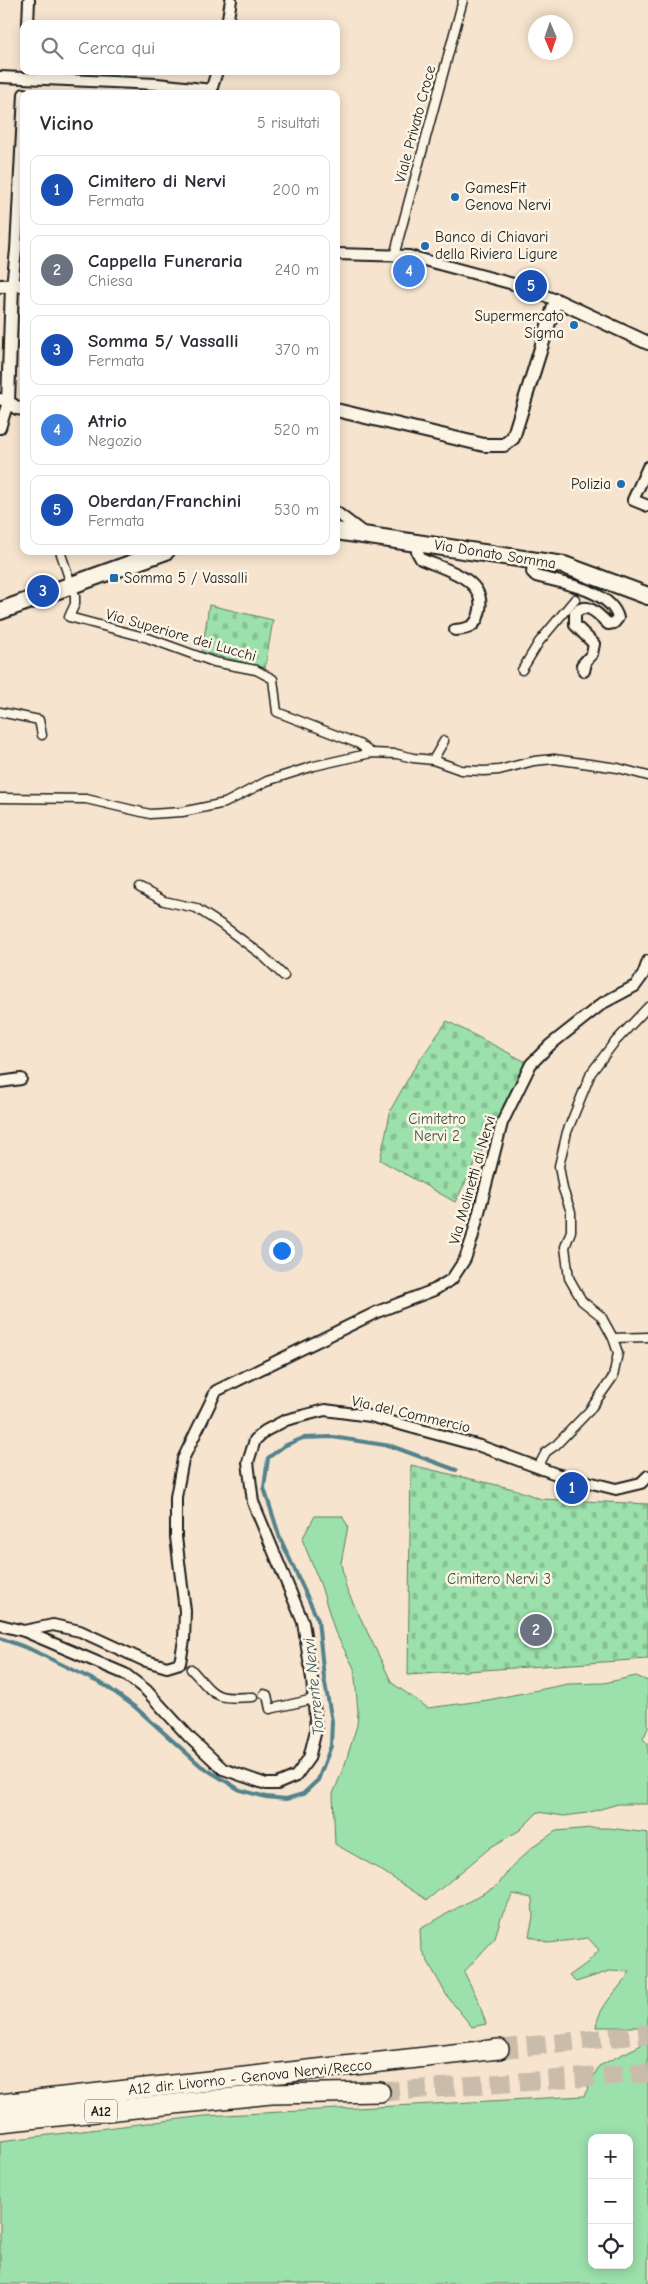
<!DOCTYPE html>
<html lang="it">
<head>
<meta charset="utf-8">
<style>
  body { margin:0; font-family:"Comic Neue",sans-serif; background:#f7f7f7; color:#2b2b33 }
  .controls { position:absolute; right:15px; bottom:15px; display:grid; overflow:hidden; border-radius:10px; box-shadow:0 2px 12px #0003 }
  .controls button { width:45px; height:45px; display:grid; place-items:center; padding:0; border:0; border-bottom:1px solid #e1e1e2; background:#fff; color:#2b2b33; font:25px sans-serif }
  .compass { position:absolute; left:528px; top:15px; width:45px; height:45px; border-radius:50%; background:#fff; box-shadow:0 2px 12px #0003; rotate:178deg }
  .you { position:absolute; left:281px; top:1250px; width:18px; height:18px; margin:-12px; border:4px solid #fff; border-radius:50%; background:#1a73e8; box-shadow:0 0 0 8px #1a73e833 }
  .badge { display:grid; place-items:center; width:32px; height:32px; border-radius:50%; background:#7c3aed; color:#fff; font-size:16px; font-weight:700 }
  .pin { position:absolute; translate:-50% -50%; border:2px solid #fff; box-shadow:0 1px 5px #0006 }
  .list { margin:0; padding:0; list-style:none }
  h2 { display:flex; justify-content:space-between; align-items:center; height:65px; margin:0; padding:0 20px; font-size:21px }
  h2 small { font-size:16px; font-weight:400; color:#7c7c81 }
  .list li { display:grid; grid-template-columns:32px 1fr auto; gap:15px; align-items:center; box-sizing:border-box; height:70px; margin:0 10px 10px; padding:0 10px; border:1px solid #e1e1e2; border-radius:10px }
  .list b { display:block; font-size:19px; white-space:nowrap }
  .list p { margin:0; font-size:16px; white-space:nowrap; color:#7c7c81 }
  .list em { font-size:16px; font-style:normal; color:#7c7c81 }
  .icon { flex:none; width:28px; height:28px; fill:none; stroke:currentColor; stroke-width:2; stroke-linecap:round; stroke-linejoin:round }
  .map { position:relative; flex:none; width:648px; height:2284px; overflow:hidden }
  .search { position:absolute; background:#fff; box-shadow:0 2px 12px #0003; left:20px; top:20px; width:320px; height:55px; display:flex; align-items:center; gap:12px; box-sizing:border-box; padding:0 18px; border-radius:10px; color:#7c7c81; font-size:19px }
  .panel { position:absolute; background:#fff; box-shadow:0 2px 12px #0003; left:20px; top:90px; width:320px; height:465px; border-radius:10px }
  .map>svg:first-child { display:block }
  .grass { fill:#9ce0ab; stroke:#5c7e64; fill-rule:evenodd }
  .cemetery { fill:url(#cemetery-stones); stroke:#5c7e64 }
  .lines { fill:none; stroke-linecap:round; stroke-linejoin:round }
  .stream { stroke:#53828c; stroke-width:4 }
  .motorway-tunnel { stroke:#cabcaa; stroke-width:19; stroke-dasharray:19 9; stroke-linecap:butt }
  .pedestrian-casing { stroke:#1c1c1c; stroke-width:11 }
  .minor-casing { stroke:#1c1c1c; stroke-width:14 }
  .tertiary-casing { stroke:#1c1c1c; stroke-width:16 }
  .primary-casing { stroke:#1c1c1c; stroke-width:20 }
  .motorway-casing { stroke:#1c1c1c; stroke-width:22 }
  .pedestrian { stroke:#fcf5e5; stroke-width:8 }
  .minor { stroke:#fcf5e5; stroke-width:10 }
  .tertiary { stroke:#fcf5e5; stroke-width:12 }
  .primary { stroke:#fcf5e5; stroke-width:16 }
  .motorway { stroke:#fcf5e5; stroke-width:19 }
  .poi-dot { fill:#1f6fb2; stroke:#fcf5e5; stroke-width:2 }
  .labels { text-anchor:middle; stroke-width:5; stroke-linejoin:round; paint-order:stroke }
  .shield { fill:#fcf5e5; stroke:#5f5d58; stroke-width:1 }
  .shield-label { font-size:14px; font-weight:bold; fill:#1c1c1c }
  .street-label { font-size:15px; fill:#1c1c1c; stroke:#fcf5e5 }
  .poi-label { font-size:15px; fill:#1c1c1c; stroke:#fcf5e5; text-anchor:start }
  .park-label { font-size:15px; fill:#425747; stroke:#fcf5e5 }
  .water-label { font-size:16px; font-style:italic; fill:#3c585d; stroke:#fcf5e5 }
</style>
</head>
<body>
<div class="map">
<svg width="648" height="2284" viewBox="0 0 648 2284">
  <defs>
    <pattern id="cemetery-stones" width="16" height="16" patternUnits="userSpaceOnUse" patternTransform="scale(1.25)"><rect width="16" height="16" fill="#9ce0ab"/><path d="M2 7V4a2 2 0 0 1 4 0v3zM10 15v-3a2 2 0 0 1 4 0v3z" fill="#86c093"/></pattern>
  </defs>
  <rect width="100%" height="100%" fill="#f6e4ce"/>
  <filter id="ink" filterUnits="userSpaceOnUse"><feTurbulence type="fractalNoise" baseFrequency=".02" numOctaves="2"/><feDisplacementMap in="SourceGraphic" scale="10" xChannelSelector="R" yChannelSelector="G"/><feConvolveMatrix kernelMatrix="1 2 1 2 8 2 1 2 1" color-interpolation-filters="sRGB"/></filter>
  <g filter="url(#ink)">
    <!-- grass -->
    <g class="grass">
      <path d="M315,1516H342L348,1526L341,1563L346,1588L392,1683L428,1708L488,1700L568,1684L604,1683L636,1676L648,1681V1728L643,1739L648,1744V1804H618L587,1813L564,1816L538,1812L520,1830L491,1847L427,1900L379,1869L335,1844L333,1794L345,1764L357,1725L358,1711L354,1668L335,1632L321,1586L302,1539Z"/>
      <path d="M591,1828H609L648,1833V2284H0V2141L205,2116L584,2096L599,2066L641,2045L645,2027H596C599,2005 619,1990 630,1972L610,1971L576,1982L569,1976L587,1963L599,1950L588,1938L549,1943L529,1936L533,1917L532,1898L513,1894L501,1917L495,1938L464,1972L478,2000L486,2024L472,2027L447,1996L421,1949L420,1929L498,1885L512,1866L534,1846L556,1831ZM592,2138H629V2265H592Z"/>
    </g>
    <!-- cemetery -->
    <g class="cemetery">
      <path d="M209,605L273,620L265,668L202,652Z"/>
      <path d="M447,1021L528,1063L455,1202L380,1160L391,1109L413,1070Z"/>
      <path d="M411,1465L514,1489L541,1499L648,1504V1659L408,1675Z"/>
    </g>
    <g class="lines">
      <!-- stream -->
      <path class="stream" d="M0,1638L30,1649L106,1686L135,1707L201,1766L240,1790L266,1797L286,1799L303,1794L318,1780L331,1746L332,1721L324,1678L318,1620L280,1538L264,1488L268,1458L284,1446L303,1438L332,1437L391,1446L456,1470"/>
      <!-- motorway-tunnel -->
      <g class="motorway-tunnel">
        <path d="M499,2049L648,2034"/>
        <path d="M380,2092L648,2073"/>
      </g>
      <!-- pedestrian casing -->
      <g class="pedestrian-casing">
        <g id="pedestrian">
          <path d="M394,256L463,0"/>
          <path d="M60,551L75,596V604L69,617L148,638L214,662L256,670L273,679L277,712L359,744L371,753"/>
          <path d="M522,670L539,642L575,599"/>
          <path d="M0,712L39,720L42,735"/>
          <path d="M433,760L444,741"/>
          <path d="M0,798L86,799L150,814L182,812L225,803L267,781L314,766L371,753L397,754L413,758L433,760L461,770L484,771L499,770L534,761L554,759L618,768L648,776"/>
          <path d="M140,888L164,901L196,908L222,925L262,955L284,976"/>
          <path d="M613,1338L648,1337"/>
          <path d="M538,1467L546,1452L556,1445L589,1411L613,1377L618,1353L613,1338L601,1316L582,1301L569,1278L565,1247L571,1231V1212L563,1189L559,1166L567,1132L591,1073L613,1044L648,1007"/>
          <path d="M191,1669C217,1698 214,1699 253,1697"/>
          <path d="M264,1694L267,1695L270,1709L314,1699"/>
        </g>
      </g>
      <!-- minor casing -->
      <g class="minor-casing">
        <g id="minor">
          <path d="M28,24L29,0"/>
          <path d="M227,24L231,0"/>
          <path d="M0,77L157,84L212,90"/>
          <path d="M210,94L217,71"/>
          <path d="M336,254L409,256L517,285L556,300"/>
          <path d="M12,286L16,250L24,94"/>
          <path d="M0,399L8,402L0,428"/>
          <path d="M648,467L633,500L648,506"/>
          <path d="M336,512L365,534"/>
          <path d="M417,542V552L421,559C446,570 489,579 479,614C476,627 467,629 455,630"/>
          <path d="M534,560L532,572L536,576C561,583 611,590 618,618L614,623L608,624C599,615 587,600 575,613V625L594,644L592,654L582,665L585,667L584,671"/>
          <path d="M0,1082L21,1079"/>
          <path d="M0,1625L24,1631L125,1674L146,1690L190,1738L223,1769L266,1784H277L296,1776L309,1758L316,1730L312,1679L303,1622L253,1502L248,1462L255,1440L265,1431L286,1420L325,1410L370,1416L480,1446L556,1474L616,1489L641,1483L648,1476"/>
          <path d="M24,1631L53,1625L80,1631L143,1660L167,1667L180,1663L184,1640L185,1611L176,1537V1497L183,1459L216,1391L377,1312L434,1290L452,1279L465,1259L472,1239L502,1123L531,1064L550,1045L603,1003L635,986L643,975L648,961"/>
        </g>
      </g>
      <!-- tertiary casing -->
      <g class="tertiary-casing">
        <g id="tertiary">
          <path d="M0,286L24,285"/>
          <path d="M12,286L8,402L17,408L24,409"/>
          <path d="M336,410L484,445H504L513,438L556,300L648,343"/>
        </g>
      </g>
      <!-- primary casing -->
      <g class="primary-casing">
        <g id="primary">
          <path d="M336,531L564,565L648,596"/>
          <path d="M0,611L166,551"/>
        </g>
      </g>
      <!-- motorway casing -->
      <g class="motorway-casing">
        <g id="motorway">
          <path d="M0,2104L499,2049"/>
          <path d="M0,2122L271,2094L380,2092"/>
        </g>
      </g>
      <!-- pedestrian -->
      <use href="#pedestrian" class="pedestrian"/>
      <!-- minor -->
      <use href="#minor" class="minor"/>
      <!-- tertiary -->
      <use href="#tertiary" class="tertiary"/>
      <!-- primary -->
      <use href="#primary" class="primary"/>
      <!-- motorway -->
      <use href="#motorway" class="motorway"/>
    </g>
  </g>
  <!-- markers -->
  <g class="poi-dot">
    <circle cx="455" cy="197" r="5"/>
    <circle cx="425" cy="246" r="5"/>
    <circle cx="574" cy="325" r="5"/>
    <circle cx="621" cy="484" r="5"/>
    <rect x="109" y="573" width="10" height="10" rx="2.5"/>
  </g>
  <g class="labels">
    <!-- shield labels -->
    <rect class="shield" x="85" y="2099.5" width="32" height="23" rx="4"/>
    <g class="shield-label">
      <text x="101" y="2116">A12</text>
    </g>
    <!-- street labels -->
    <g class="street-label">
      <text transform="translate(415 124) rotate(-75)" y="5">Viale Privato Croce</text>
      <text transform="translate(495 554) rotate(9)" y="5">Via Donato Somma</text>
      <text transform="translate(181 635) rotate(16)" y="5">Via Superiore dei Lucchi</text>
      <text transform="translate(472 1180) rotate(-74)" y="5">Via Molinetti di Nervi</text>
      <text transform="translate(411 1414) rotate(13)" y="5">Via del Commercio</text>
      <text transform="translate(250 2077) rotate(-6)" y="5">A12 dir. Livorno - Genova Nervi/Recco</text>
    </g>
    <!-- poi labels -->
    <g class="poi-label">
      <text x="465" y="193">GamesFit<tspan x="465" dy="17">Genova Nervi</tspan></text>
      <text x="435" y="242">Banco di Chiavari<tspan x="435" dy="17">della Riviera Ligure</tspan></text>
      <text x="564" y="321" text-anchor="end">Supermercato<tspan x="564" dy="17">Sigma</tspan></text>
      <text x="611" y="489" text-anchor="end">Polizia</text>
      <text x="124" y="583">Somma 5 / Vassalli</text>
    </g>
    <!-- park labels -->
    <g class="park-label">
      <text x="437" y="1124">Cimitetro<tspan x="437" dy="17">Nervi 2</tspan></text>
      <text x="499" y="1584">Cimitero Nervi 3</text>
    </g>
    <!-- water labels -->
    <g class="water-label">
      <text transform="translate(313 1687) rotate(-96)" y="6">Torrente Nervi</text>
    </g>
  </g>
</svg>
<div class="controls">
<button>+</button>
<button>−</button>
<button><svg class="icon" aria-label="locate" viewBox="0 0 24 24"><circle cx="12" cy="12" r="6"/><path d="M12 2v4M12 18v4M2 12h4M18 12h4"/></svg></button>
</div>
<svg class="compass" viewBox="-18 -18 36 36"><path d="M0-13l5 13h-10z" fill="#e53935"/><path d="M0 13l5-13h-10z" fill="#7c7c81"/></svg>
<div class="you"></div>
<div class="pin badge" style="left:572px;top:1488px;background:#1a4fb4">1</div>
<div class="pin badge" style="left:536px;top:1630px;background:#6b7280">2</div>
<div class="pin badge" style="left:43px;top:591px;background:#1a4fb4">3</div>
<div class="pin badge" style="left:409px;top:271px;background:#3f7fe0">4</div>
<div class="pin badge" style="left:531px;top:286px;background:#1a4fb4">5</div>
<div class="search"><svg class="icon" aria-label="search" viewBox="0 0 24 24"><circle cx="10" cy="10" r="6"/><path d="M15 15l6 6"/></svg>Cerca qui</div>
<section class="panel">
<h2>Vicino<small>5 risultati</small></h2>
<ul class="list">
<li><span class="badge" style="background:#1a4fb4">1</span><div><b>Cimitero di Nervi</b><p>Fermata</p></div><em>200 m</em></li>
<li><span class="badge" style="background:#6b7280">2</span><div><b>Cappella Funeraria</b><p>Chiesa</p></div><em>240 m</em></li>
<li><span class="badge" style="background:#1a4fb4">3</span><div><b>Somma 5/ Vassalli</b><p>Fermata</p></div><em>370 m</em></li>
<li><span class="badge" style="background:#3f7fe0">4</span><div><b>Atrio</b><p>Negozio</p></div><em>520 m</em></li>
<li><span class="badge" style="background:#1a4fb4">5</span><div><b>Oberdan/Franchini</b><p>Fermata</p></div><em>530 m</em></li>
</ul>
</section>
</div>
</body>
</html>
